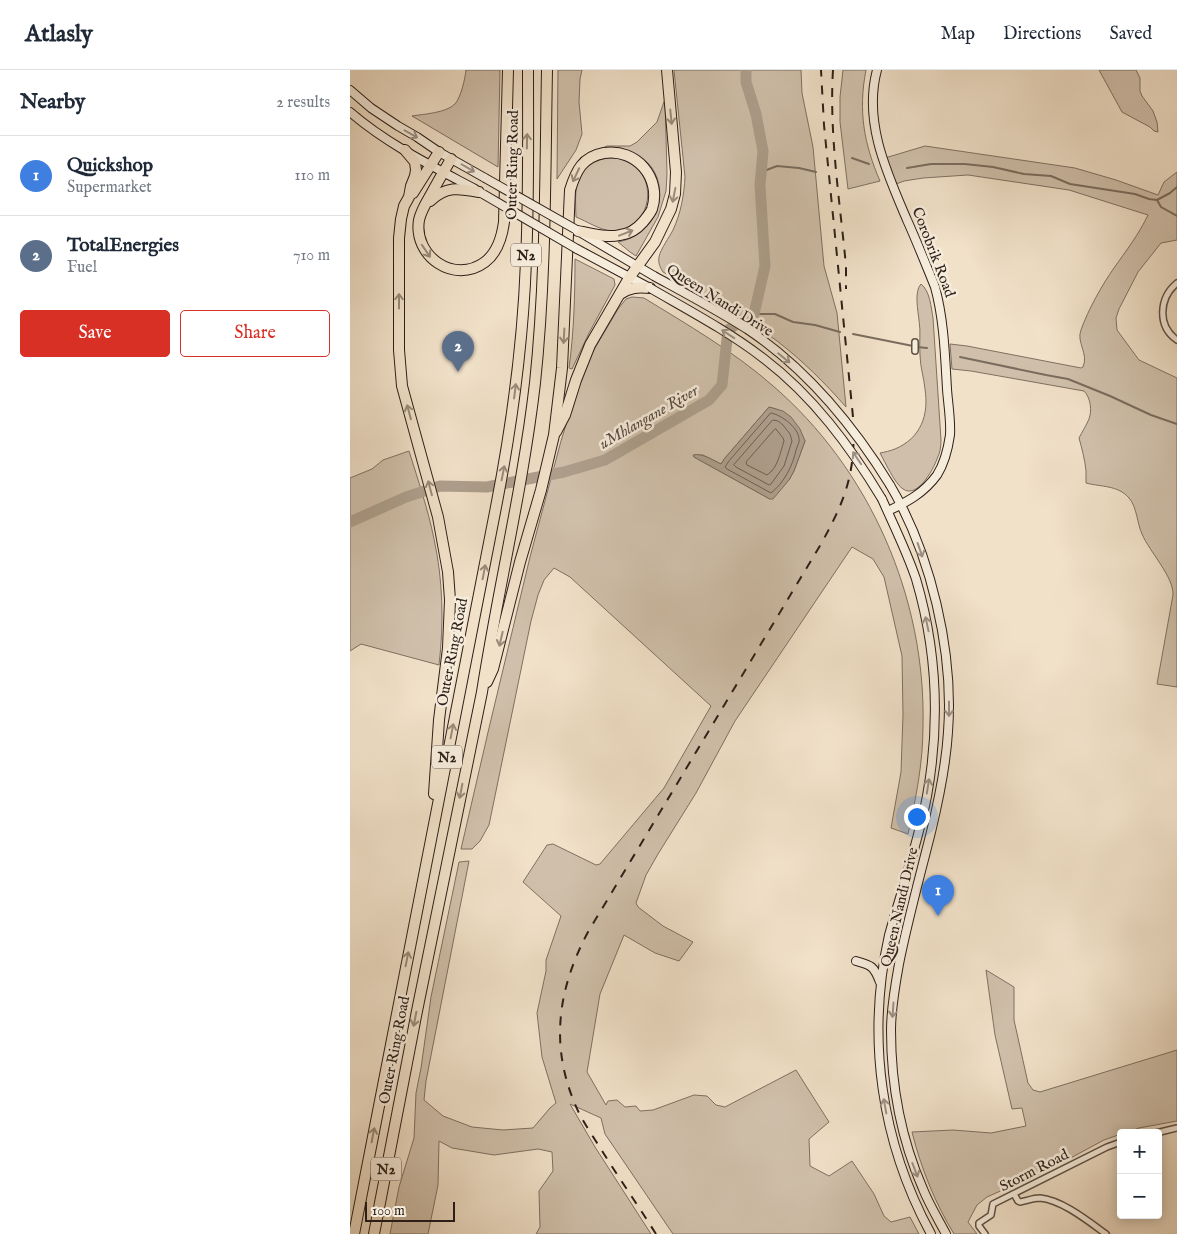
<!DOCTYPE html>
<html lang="en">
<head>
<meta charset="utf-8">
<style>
  body { margin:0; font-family:"IM FELL English",serif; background:#f6f6f7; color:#1f2937 }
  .controls { position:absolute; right:15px; bottom:15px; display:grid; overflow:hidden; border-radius:5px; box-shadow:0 2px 12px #0003 }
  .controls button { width:45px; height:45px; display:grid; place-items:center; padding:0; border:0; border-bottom:1px solid #e0e1e3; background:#fff; color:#1f2937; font:25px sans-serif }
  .scale { position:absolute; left:15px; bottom:12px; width:90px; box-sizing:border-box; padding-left:5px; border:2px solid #2d1f18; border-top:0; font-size:14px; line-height:18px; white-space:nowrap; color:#2d1f18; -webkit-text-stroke:4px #f6ecdc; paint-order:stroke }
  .you { position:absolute; left:566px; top:746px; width:18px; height:18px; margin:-12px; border:4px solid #fff; border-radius:50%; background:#1a73e8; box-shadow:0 0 0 8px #1a73e833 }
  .badge { display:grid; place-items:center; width:32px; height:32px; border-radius:50%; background:#d93025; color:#fff; font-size:16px; font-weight:700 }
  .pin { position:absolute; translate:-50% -41px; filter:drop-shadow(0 1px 2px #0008) }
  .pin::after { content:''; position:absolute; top:26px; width:18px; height:15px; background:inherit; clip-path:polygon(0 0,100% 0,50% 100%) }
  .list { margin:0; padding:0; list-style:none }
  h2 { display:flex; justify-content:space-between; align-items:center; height:65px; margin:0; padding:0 20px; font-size:21px }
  h2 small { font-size:16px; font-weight:400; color:#747a83 }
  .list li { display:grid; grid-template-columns:32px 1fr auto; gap:15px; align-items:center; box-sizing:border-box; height:80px; padding:0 20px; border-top:1px solid #e0e1e3 }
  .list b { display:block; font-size:19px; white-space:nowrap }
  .list p { margin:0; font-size:16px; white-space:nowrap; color:#747a83 }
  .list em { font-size:16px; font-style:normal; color:#747a83 }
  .actions { display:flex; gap:10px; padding:15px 20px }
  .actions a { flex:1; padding:11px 0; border:1px solid #d93025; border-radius:5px; text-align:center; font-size:18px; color:#d93025 }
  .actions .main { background:#d93025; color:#fff }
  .map { position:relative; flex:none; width:827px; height:1164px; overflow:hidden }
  header { display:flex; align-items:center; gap:30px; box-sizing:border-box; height:70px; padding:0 25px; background:#fff; border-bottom:1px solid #e0e1e3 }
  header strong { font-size:24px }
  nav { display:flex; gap:28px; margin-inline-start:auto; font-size:18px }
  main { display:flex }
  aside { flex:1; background:#fff }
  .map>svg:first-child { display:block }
  .green { fill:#d0c0ab; stroke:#7e7062; fill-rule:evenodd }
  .water { fill:#ae9f8d; stroke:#7a6c5e }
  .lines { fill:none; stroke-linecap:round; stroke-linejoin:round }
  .shore { stroke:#6e5f52; stroke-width:1 }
  .stream { stroke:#7a6c5e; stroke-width:2 }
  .river { stroke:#ae9f8d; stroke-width:11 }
  .street-casing { stroke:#5e5044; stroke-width:8 }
  .secondary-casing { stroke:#2d1f18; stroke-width:10 }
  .highway-casing { stroke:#2d1f18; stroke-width:12 }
  .street { stroke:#f6ecdc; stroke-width:5 }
  .secondary { stroke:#f6ecdc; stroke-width:8 }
  .highway { stroke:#f1e1c9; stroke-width:10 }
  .rail { stroke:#2d1f18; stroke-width:2; stroke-dasharray:9 9; stroke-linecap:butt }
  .secondary-bridge-casing { stroke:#2d1f18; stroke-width:10; stroke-linecap:butt }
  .secondary-bridge { stroke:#f6ecdc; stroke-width:8 }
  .oneway { stroke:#998a79 }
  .oneway2 { stroke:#9c9084 }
  .labels { text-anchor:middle; stroke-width:5; stroke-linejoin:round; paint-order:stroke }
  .shield { fill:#f6ecdc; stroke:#695c53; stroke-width:1 }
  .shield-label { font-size:14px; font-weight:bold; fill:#2d1f18 }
  .street-label { font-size:15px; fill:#2d1f18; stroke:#f6ecdc }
  .water-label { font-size:16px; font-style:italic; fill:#5a4c41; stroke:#f6ecdc }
</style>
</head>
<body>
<header>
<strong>Atlasly</strong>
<nav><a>Map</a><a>Directions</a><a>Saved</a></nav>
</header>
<main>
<aside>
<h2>Nearby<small>2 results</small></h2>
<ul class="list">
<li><span class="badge" style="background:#3f7fe0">1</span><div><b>Quickshop</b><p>Supermarket</p></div><em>110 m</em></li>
<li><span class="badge" style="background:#5c6f8a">2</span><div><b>TotalEnergies</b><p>Fuel</p></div><em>710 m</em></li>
</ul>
<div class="actions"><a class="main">Save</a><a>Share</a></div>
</aside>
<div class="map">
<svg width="827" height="1164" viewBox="0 0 827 1164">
  <rect width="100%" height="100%" fill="#f1e1c9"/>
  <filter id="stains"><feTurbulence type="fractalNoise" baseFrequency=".004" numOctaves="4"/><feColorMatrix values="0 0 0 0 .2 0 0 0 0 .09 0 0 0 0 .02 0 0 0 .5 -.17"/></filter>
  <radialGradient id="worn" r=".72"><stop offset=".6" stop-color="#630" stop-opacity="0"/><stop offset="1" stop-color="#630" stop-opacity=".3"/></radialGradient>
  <!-- green -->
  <g class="green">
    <path d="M116,0H150L148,97L62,46C74,44 96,43 105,34C111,27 115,9 116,0Z"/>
    <path d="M208,0H232L230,9L229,32L232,64L226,80L207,109Z"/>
    <path d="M324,0H451L452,23L463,77L474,196L487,243L496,337C475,313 453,291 427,271C392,245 352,224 313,202C310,197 308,193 309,187C311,178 319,168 323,160C331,143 334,125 335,107Z"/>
    <path d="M493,0H516C508,41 514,74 530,111L498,119L490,52V27Z"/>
    <path d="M749,0H786L790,8V21L792,26L803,41L807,52L808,62L804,61L800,57L772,42Z"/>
    <path d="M315,29L317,104L316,121L308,147L286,186L280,182L268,172C319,162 325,94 276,80C267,77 257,79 248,80L257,76H280L287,72L307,52Z"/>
    <path d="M575,76L725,98L766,110L808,125L814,112L827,102V170L811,173L788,202L769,239L766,248L767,260L789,290L827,308V617L807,614L823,525C824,507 799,481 792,464C787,453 787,437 779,428C768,415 751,417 736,413C736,409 736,405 736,401C735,390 732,379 729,368C732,362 736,356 739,349C742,341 741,328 734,321L621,301L602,299L600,274L617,276L731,298L733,297C739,284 726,272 731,260C738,240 752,215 764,198C776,181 789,164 798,145L719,120L618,105L573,108L554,111L546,114L535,88Z"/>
    <path d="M256,88C311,84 310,161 262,161C252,161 236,151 226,147C225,119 223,96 256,88Z"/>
    <path d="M225,189L264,209L265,215L239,263L222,299L219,298C224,261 225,225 225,189Z"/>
    <path d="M571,214C580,221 581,237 583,248L591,370C591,377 590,383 587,389C583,400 567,429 553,419C545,414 535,392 530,383C535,382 540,381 545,379C571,368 579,345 575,319C574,308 570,296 570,285C569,273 571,262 569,250C568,241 564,221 571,214Z"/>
    <path d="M282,227L294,228C338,255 383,281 422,315C520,399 576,528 573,656C573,693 566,728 558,764L541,758L551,702L553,645L552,586L534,507L523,489L502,477L385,651L346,723L308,784L296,805L286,833L288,837L313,856L343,872L329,891L305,883L274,865L250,924L237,1002L256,1035L258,1031L267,1030L275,1037L286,1036L290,1041L303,1040L344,1025L357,1026L366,1035L375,1037L446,1000L479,1052L459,1069L460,1096L479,1106L502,1091L524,1124L534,1146L541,1152L560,1147L569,1164H323L255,1064L251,1048L220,1034L245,1077L301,1164H186L190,1157L189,1121L203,1101L202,1082L188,1079L144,1085L102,1078L89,1071L88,1115L78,1164H40L49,1117L64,1068L66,1023L71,998L81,927L109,792L119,791L76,1011L74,1030L93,1046L122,1057L153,1060L183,1058L200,1038L206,1033L192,987L187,943L196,901V890L211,846L173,812L197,775L203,774L246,795L250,794L314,718L361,636L220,507L204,498L194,510L188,525L181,551L139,755L130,771L122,779H111L139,658L180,487L211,371L224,329L242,283L268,239L276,229ZM419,337C442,343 443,351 455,371L444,401L439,410L419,429L418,428L344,387V385H353L371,394L375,388Z"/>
    <path d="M59,381C68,410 78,439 84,469C93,510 94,553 89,595L11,574L0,581V408L22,399L33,390Z"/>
    <path d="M636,900L664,917V950L678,1013L683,1020L690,1022L827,980V1051L789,1058L776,1063H771V1064L754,1070L702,1098L637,1127L627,1135L618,1152L627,1164H604C585,1133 571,1098 562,1062L603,1060L641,1063L676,1056L672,1038L662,1039L645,965Z"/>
  </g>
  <!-- water -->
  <path class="water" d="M419,337L433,341L441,347L450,359L455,371L444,401L439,410L423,429H419L418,428L344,387L343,385C353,383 362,390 371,394L375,388Z"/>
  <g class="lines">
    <!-- shore -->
    <g class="shore">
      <path d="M421,343C432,345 451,359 449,372C448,375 447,377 446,380C443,395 434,413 421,423L377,399L375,397L379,391Z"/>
      <path d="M423,350L428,351L433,355L440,364L442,371L434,396L421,414L419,415L386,397L384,395Z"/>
      <path d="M426,359L433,368L434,371C430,383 428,398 417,405L397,395L396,392L424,360Z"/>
    </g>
    <!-- stream -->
    <g class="stream">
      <path d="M502,88L519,94"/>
      <path d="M557,98L581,94H615L643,97L674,104L701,106L720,114L785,124L799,129L807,130L820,123L827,117"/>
      <path d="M410,112L414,101L427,96L449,98L466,102"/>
      <path d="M807,130L811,137L827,146"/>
      <path d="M404,244H425L443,252L465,255L490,262"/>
      <path d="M503,264L563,276"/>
      <path d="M567,277L577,278"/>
      <path d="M610,287L696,305L718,309L760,326L801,345L827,354"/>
    </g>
    <!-- river -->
    <path class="river" d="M0,452L56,427L90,416L137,417L214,402L255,390L359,330L372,315L378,260L391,251L404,244L415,196L410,115L413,81L406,44L396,12V0"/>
    <!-- street casing -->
    <g class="street-casing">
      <g id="street">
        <path d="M827,213C809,228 807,256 827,270"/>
        <path d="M565,281V272"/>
        <path d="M806,1063L827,1058"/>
        <path d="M664,1124L668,1131L670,1132C676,1131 683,1128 690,1128C712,1130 738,1151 756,1164"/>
        <path d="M635,1164L629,1156V1153L641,1145L643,1134L757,1077L771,1072"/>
      </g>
    </g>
    <!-- secondary casing -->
    <g class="secondary-casing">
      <g id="secondary">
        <path d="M527,0C513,52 537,103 557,150C567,172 576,195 585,217C594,250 595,285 597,319C598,334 601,350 600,365C598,379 594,394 587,405C574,423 557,432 538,441"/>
        <path d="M0,20L21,38L48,56L67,67L89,82L135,108"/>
        <path d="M0,42C37,74 82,96 125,119"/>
        <path d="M233,164L304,206"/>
        <path d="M227,179L298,217"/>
        <path d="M540,415C581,484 604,582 598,662C596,695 589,729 581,762C570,806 558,849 549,894C545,916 541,938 541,960C541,1014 551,1069 573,1119C579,1134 588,1149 596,1164"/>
        <path d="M532,429C544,456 557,482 566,509C587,580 590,654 577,726C568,773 552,819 539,865C516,968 531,1072 581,1164"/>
        <path d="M506,891C521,895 524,896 530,912"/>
      </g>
    </g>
    <!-- highway casing -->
    <g class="highway-casing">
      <g id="highway">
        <path d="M55,80L65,92L66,100L65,106L61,116L59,127L54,136L51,149L49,168V280L52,316L88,447L98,502L100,530L98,578L89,650L84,724"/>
        <path d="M101,89C94,101 87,113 80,126C76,133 71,141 69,150C63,186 104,215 135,192C147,183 152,167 154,152L158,0"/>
        <path d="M63,123L89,82"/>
        <path d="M80,131C96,116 108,118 129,122"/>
        <path d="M270,224C280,217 288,217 300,218"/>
        <path d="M206,362L215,345L226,310L240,275L279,208L305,172L321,139L325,124L326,102L317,0"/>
        <path d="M137,612L143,599L170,492L191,420L204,365L212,298L220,120C226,101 232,87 254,83C286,78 312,108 302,139C300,144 296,148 293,152C287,159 279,164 270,165C257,168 242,164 228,161"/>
        <path d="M4,1164L146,437C162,355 173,273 176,191C179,127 178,63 178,0"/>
        <path d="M24,1164L67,941L132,622C148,519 173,417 185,313C196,209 195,105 197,0"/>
      </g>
    </g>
    <!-- street -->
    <use href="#street" class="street"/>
    <!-- secondary -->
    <use href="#secondary" class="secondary"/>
    <!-- highway -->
    <use href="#highway" class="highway"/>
    <!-- rail -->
    <g class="rail">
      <path d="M483,0C479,64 490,132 496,196V219"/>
      <path d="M306,1164C289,1137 271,1111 254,1084C246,1071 237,1058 230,1045C199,982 206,922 238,862L471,474C488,443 500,419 503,383C504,371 503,359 503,347L474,55L471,0"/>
    </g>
    <!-- secondary-bridge casing -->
    <g class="secondary-bridge-casing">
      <g id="secondary-bridge">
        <path d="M135,108L225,159"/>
        <path d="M133,124L227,179"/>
        <path d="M304,206C335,223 367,240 397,259C457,299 503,355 540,415"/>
        <path d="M300,218C338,240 378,261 413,288C463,326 500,376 532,429"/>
      </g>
    </g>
    <!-- secondary-bridge -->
    <use href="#secondary-bridge" class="secondary-bridge"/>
  </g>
  <!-- one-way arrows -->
  <defs><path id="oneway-shaft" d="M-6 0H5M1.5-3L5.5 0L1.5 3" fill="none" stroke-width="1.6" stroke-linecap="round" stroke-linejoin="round" transform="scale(1.25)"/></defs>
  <g class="oneway">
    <use href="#oneway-shaft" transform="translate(321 47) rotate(84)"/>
    <use href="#oneway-shaft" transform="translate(177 71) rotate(-89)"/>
    <use href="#oneway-shaft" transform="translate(226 105) rotate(115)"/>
    <use href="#oneway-shaft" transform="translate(324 125) rotate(101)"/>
    <use href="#oneway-shaft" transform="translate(276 163) rotate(-21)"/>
    <use href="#oneway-shaft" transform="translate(76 181) rotate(56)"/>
    <use href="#oneway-shaft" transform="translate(49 231) rotate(-90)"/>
    <use href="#oneway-shaft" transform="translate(214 266) rotate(93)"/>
    <use href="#oneway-shaft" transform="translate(165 321) rotate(-83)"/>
    <use href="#oneway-shaft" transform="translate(59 342) rotate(-105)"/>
    <use href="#oneway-shaft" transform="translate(153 403) rotate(-79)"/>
    <use href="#oneway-shaft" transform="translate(80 418) rotate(-105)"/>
    <use href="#oneway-shaft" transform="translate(134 502) rotate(-79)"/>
    <use href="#oneway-shaft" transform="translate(151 569) rotate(103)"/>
    <use href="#oneway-shaft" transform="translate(102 661) rotate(-79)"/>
    <use href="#oneway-shaft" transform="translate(111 721) rotate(101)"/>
    <use href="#oneway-shaft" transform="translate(57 889) rotate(-79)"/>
    <use href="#oneway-shaft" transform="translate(65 949) rotate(101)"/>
    <use href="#oneway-shaft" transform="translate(23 1065) rotate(-79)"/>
  </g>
  <g class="oneway2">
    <use href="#oneway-shaft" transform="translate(61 64) rotate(30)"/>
    <use href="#oneway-shaft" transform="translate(118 98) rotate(30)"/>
    <use href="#oneway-shaft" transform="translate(378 264) rotate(-147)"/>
    <use href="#oneway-shaft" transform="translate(434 288) rotate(39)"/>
    <use href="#oneway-shaft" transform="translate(507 388) rotate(-124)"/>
    <use href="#oneway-shaft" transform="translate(570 480) rotate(71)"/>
    <use href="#oneway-shaft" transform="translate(577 554) rotate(-102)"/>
    <use href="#oneway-shaft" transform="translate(599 639) rotate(90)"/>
    <use href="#oneway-shaft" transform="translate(578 716) rotate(-81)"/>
    <use href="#oneway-shaft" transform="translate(543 940) rotate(94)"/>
    <use href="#oneway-shaft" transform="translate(535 1036) rotate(-100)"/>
    <use href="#oneway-shaft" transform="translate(565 1100) rotate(69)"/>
  </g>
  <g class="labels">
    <!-- shield labels -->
    <g class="shield">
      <rect x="161" y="173.5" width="30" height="23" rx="4"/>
      <rect x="82" y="675.5" width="30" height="23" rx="4"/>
      <rect x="21" y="1087.5" width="30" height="23" rx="4"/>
    </g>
    <g class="shield-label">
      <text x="176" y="190">N2</text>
      <text x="97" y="692">N2</text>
      <text x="36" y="1104">N2</text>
    </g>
    <!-- street labels -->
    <g class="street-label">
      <text transform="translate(162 95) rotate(-89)" y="5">Outer Ring Road</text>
      <text transform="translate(584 182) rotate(69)" y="5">Corobrik Road</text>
      <text transform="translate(370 230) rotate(32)" y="5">Queen Nandi Drive</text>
      <text transform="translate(102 582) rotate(-79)" y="5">Outer Ring Road</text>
      <text transform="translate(549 837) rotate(-77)" y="5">Queen Nandi Drive</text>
      <text transform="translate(44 980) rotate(-79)" y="5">Outer Ring Road</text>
      <text transform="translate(684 1100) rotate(-27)" y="5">Storm Road</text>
    </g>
    <!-- water labels -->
    <g class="water-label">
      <text transform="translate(298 346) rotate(-30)" y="6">uMhlangane River</text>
    </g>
  </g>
  <rect width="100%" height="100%" filter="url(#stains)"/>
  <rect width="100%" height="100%" fill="url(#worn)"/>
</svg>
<div class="controls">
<button>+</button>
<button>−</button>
</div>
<div class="scale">100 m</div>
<div class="you"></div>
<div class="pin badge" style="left:588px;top:846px;background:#3f7fe0">1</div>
<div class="pin badge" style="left:108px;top:302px;background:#5c6f8a">2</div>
</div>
</main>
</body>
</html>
